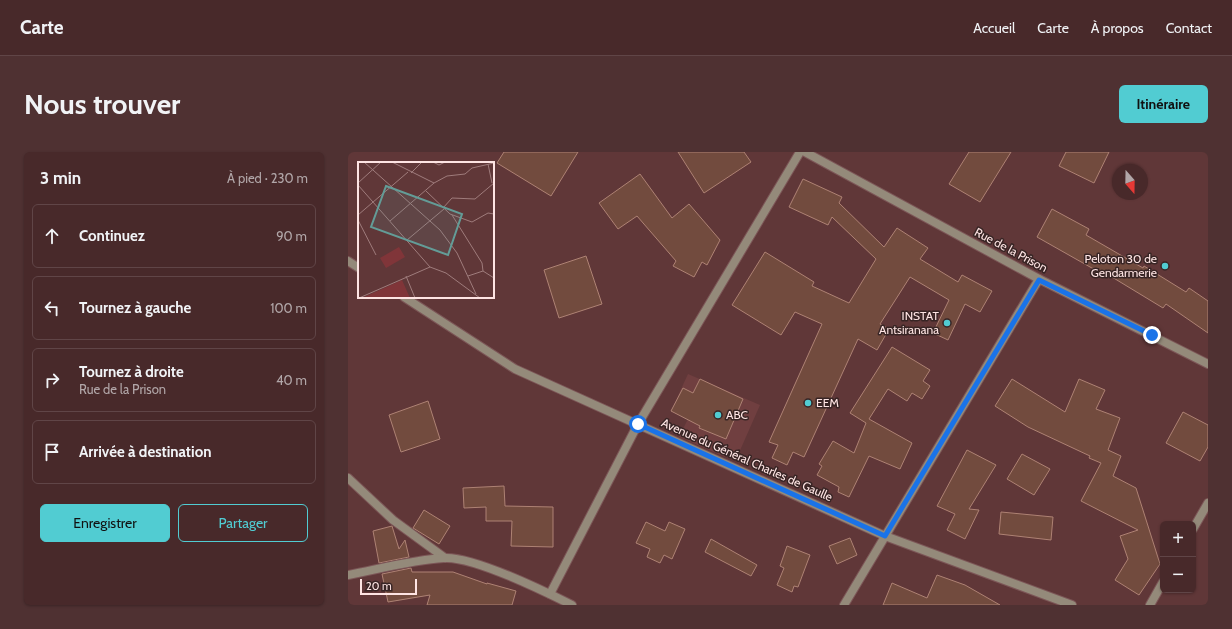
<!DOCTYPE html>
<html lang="fr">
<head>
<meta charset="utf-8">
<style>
  body { margin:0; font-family:Cabin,sans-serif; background:#4f3132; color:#f1f3f6 }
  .controls { position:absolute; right:12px; bottom:12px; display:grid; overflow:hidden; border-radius:6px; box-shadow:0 1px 3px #0004 }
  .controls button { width:36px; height:36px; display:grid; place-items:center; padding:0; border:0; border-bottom:1px solid #604547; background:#48292a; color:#f1f3f6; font:20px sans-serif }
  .compass { position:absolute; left:764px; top:12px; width:36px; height:36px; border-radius:50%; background:#48292a; box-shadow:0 1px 3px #0004; rotate:160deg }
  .scale { position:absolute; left:12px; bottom:10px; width:57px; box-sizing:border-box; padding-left:4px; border:2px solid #fee4e3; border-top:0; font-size:11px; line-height:14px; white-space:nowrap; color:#fee4e3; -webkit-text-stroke:3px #382525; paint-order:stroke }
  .stop { position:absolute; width:12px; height:12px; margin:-9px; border:3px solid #1a73e8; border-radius:50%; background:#fff }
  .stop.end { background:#1a73e8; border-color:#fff; box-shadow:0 1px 4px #0008 }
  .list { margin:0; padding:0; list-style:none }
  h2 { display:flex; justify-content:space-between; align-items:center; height:52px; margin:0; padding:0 16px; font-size:17px }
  h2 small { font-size:13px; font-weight:400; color:#b1a6a8 }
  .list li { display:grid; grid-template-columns:26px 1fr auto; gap:12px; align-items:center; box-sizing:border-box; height:64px; margin:0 8px 8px; padding:0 8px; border:1px solid #604547; border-radius:6px }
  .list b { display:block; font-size:15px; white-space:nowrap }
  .list p { margin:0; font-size:13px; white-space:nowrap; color:#b1a6a8 }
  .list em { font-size:13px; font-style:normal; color:#b1a6a8 }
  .actions { display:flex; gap:8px; padding:12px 16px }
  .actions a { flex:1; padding:9px 0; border:1px solid #51ccd2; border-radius:6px; text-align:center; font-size:14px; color:#51ccd2 }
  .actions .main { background:#51ccd2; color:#111 }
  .icon { flex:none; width:22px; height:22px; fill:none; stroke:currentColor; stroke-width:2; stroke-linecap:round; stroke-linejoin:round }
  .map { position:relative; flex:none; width:860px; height:453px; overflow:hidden; border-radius:6px }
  header { display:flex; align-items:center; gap:24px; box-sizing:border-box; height:56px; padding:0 20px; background:#48292a; border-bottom:1px solid #604547 }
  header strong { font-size:19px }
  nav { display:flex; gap:22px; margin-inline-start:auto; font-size:14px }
  .intro { display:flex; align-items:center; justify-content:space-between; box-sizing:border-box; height:96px; padding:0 24px }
  h1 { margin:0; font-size:28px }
  .button { padding:10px 18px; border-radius:6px; background:#51ccd2; color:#111; font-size:14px; font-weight:700 }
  main { display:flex; gap:24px; padding:0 24px }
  aside { flex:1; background:#48292a; border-radius:6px; box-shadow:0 1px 3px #0004 }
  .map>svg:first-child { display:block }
  .built { fill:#703f40 }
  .building { fill:#724b3e; stroke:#ae8274 }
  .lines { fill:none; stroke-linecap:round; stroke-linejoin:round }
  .street-casing { stroke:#7c5657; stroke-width:10 }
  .street { stroke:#948a7a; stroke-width:8 }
  .route { stroke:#1a73e8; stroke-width:5 }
  .poi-dot { fill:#51ccd2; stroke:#382525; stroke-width:1.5 }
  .labels { text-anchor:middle; stroke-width:3; stroke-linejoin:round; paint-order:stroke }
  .street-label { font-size:12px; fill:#fee4e3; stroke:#382525 }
  .poi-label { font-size:12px; fill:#fee4e3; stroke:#382525; text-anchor:end }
  .inset-road { fill:none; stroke:#9f7c7c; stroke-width:1 }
  .view { fill:#639c97; fill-opacity:0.15; stroke:#639c97; stroke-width:2 }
  .inset-edge { fill:none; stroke:#fee4e3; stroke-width:2 }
</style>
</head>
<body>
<header>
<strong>Carte</strong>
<nav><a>Accueil</a><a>Carte</a><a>À propos</a><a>Contact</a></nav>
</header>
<div class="intro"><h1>Nous trouver</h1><a class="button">Itinéraire</a></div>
<main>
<aside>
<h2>3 min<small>À pied · 230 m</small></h2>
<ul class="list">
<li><svg class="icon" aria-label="ahead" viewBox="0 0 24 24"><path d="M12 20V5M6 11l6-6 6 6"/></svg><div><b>Continuez</b></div><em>90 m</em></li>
<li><svg class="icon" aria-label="left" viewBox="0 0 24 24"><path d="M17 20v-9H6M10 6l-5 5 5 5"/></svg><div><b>Tournez à gauche</b></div><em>100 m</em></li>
<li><svg class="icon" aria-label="right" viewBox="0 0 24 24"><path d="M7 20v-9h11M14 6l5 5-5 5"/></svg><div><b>Tournez à droite</b><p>Rue de la Prison</p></div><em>40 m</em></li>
<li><svg class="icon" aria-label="arrive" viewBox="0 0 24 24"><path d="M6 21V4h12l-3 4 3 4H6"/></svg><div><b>Arrivée à destination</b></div></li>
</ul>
<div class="actions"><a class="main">Enregistrer</a><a>Partager</a></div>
</aside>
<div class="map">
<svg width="860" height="453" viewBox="0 0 860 453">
  <rect width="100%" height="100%" fill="#603738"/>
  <!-- built -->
  <path class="built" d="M340,222L412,253L390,303L380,299L377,305L331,285L340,267L323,259Z"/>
  <!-- building -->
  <g class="building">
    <path d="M156,0H230L203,44L149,11Z"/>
    <path d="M330,0H396L403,10L356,41Z"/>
    <path d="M621,0H663L632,50L601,32Z"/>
    <path d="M718,0H761L746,31L711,14Z"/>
    <path d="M292,22L324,66L341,52L372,88L359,113L354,110L346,125L325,114L328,109L289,64L270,77L251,51Z"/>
    <path d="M455,27L494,45L491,51L536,95L549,76L580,96L572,107L610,130L614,123L644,139L632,160L617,152L600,188L585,181L601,148L562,125L532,172L541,177L529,198L510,187L456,305L445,300L439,313L424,306L430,293L421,290L474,172L447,160L433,183L384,153L417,100L466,130L464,134L501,151L528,107L484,65L480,73L441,55Z"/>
    <path d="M704,57L741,77L738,83L795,116L796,114L838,140L841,136L860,149V181L818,152L815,156L759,122L758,124L689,85Z"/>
    <path d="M238,104L254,152L211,166L196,118Z"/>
    <path d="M544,195L582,218L575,229L582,234L574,247L564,241L559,249L540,237L521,267L564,291L552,317L521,304L501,345L490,340L491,335L469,323L474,314L471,312L485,289L506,301L518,271L502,261Z"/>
    <path d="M352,227L395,247L378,287L351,276L352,274L323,259L335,236L345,241Z"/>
    <path d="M664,227L717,260L731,227L757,238L748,257L772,266L760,298L773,304L765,324L788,336L812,412L791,443L767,428L780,407L772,384L790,378L733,349L753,311L741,306L742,304L680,275L647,254Z"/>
    <path d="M80,249L92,287L53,300L41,263Z"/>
    <path d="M835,260L860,273V295L852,309L818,291Z"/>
    <path d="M619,298L648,313L621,357L631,358L617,387L599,378L607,362L589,354Z"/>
    <path d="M674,302L702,317L686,343L659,327Z"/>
    <path d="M156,334L157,354L205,355V395L163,394L164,369H138V355L116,356L115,336Z"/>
    <path d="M76,358L102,374L91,392L65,376Z"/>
    <path d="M653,360L705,365L703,388L651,382Z"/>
    <path d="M298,370L317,379L321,370L337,377L324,407L316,403L312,411L299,405L302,397L288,391Z"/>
    <path d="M44,374L51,397L57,388L61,405L31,411L25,379Z"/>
    <path d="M502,386L509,403L489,412L481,394Z"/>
    <path d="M363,387L409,413L403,424L357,400Z"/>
    <path d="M439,394L462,403L450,435L446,434L444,440L429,433L436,416L432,414Z"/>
    <path d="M63,416L64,420H105L139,432V431L168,439L164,453H79L82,443L40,450L34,422Z"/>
    <path d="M589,423L617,433L652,453H535L544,431L579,446Z"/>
  </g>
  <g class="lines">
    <!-- street casing -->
    <g class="street-casing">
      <g id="street">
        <path d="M457,0L691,127L860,212"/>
        <path d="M0,109L11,116"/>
        <path d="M56,145L167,217L537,384L724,453"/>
        <path d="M0,326L45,368L97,406"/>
        <path d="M845,377L860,351"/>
        <path d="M0,423C31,417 64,408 96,406C125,404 196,439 224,453"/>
        <path d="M202,442L290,272L452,0"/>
        <path d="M496,453L691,127"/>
        <path d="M802,453L815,430"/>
      </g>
    </g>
    <!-- street -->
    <use href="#street" class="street"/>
  </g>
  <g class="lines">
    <!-- route -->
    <path class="route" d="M290,272L537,384L691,128L804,183"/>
  </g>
  <!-- markers -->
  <g class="poi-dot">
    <circle cx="817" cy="114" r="4"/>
    <circle cx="599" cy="171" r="4"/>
    <circle cx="460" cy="251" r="4"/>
    <circle cx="370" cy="263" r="4"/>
  </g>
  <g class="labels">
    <!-- street labels -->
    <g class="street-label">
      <text transform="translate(663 98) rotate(28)" y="4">Rue de la Prison</text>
      <text transform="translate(399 308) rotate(24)" y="4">Avenue du Général Charles de Gaulle</text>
    </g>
    <!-- poi labels -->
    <g class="poi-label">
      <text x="809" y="111">Peloton 30 de<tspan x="809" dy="14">Gendarmerie</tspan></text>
      <text x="591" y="168">INSTAT<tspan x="591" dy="14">Antsiranana</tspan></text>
      <text x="468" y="255" text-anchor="start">EEM</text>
      <text x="378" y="267" text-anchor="start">ABC</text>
    </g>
  </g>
  <!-- overview -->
  <g transform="translate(10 10)">
    <rect width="136" height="136" fill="#603738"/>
    <path d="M41,85L47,95L28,106L22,96ZM44,118L52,136H4Z" fill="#803539"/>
    <path class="inset-road" d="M6,0L82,68L99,91L118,132M34,0L76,21L89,14L107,12L114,6L136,1M75,0L81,3L87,0M130,2L134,21M53,11L64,0M0,21L23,0M0,23L72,105M68,29L92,52L114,60L130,51L136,52M85,46L94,36L117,37L136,21M0,53L50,10M94,53L124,101L125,109L110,114M0,58L18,93M32,59L76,21M49,78L86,47M72,105L88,111L122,136M125,109L136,116M48,114L57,136M1,136L72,105"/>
    <path class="view" d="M28,24L104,52L90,93L13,65Z"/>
    <rect width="136" height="136" class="inset-edge"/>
  </g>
</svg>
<div class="controls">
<button>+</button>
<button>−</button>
</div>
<svg class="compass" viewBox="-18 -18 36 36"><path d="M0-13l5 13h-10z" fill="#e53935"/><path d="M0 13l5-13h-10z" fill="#b1a6a8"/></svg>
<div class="scale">20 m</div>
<div class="stop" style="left:290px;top:272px"></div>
<div class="stop end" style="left:804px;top:183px"></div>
</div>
</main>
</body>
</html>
